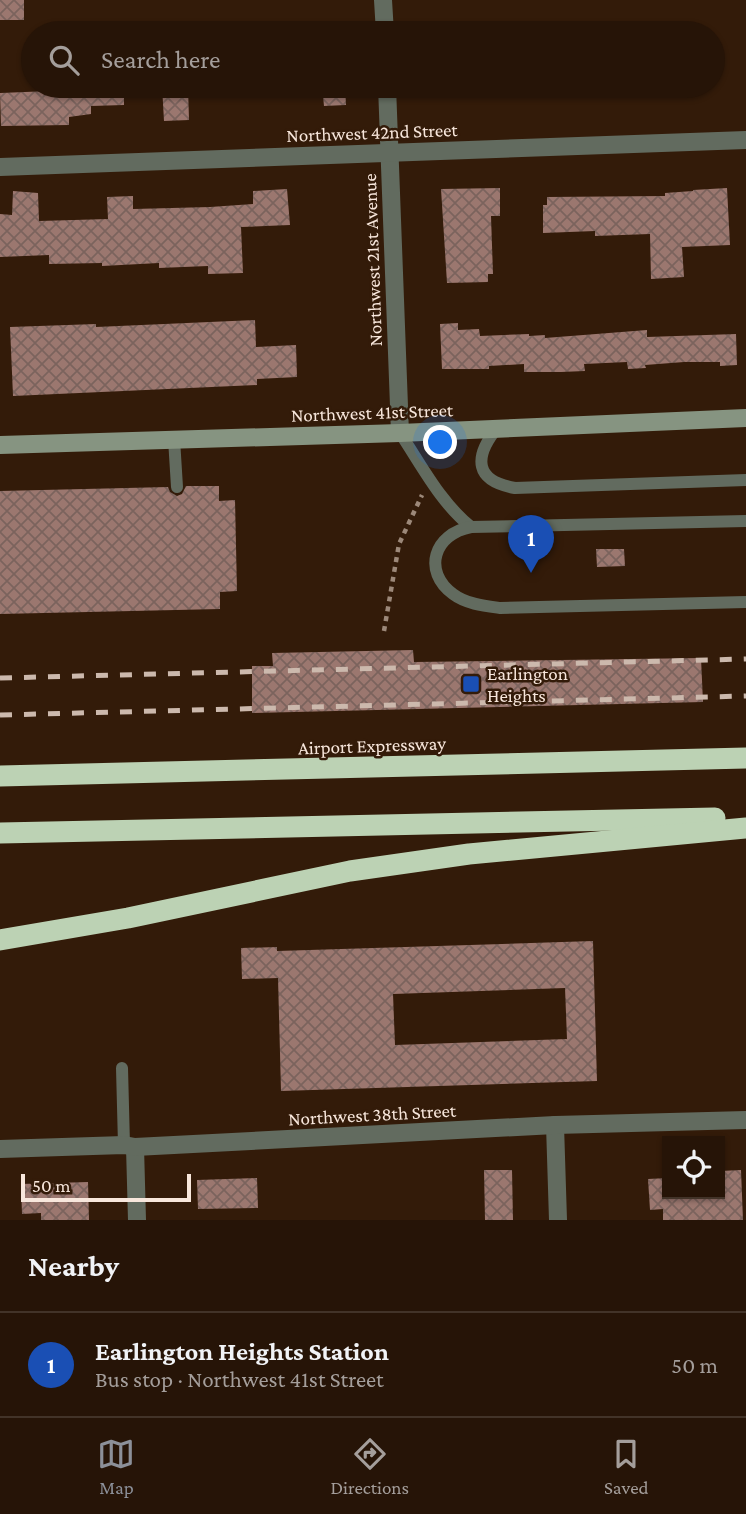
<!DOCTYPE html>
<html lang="en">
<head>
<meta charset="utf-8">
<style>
  body { margin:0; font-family:"Crimson Pro",serif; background:#322115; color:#f1f3f6 }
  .controls { position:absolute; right:21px; bottom:21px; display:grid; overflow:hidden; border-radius:0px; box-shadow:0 2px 5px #0004 }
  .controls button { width:63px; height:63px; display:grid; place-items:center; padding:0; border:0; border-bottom:2px solid #423328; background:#261407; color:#f1f3f6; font:35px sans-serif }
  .scale { position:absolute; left:21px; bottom:18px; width:170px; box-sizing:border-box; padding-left:7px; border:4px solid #f8e7dc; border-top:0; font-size:19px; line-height:24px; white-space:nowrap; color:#f8e7dc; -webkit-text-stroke:5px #331b09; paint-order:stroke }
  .you { position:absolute; left:441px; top:443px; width:24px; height:24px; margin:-18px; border:5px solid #fff; border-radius:50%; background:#1a73e8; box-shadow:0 0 0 10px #1a73e833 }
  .badge { display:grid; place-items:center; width:46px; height:46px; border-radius:50%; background:#8c9099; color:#fff; font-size:23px; font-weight:700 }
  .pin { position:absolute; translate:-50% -58px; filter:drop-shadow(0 2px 4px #0008) }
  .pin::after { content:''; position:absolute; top:37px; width:24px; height:21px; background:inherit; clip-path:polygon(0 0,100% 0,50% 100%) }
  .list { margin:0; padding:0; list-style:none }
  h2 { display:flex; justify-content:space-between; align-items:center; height:91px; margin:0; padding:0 28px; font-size:30px }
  h2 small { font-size:23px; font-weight:400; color:#a49e9b }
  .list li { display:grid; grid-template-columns:46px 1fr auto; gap:21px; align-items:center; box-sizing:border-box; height:105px; padding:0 28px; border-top:2px solid #423328 }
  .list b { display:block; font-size:26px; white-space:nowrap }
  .list p { margin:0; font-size:23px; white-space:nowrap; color:#a49e9b }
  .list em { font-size:23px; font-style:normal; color:#a49e9b }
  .icon { flex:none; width:38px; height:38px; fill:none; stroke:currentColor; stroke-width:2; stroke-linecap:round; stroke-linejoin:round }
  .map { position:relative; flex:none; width:746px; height:1220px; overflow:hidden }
  .search { position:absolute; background:#261407; box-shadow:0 2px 5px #0004; left:21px; right:21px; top:21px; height:77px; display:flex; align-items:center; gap:18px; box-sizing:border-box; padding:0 24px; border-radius:38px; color:#a49e9b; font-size:26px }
  .sheet { height:196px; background:#261407 }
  nav { display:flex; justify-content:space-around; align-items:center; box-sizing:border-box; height:98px; border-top:2px solid #423328; background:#261407; font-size:19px; color:#a49e9b }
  nav a { display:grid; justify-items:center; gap:4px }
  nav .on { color:#8c9099 }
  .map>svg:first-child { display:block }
  .building { fill:url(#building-cross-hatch); fill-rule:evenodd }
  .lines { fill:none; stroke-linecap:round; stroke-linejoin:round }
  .path { stroke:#9c8879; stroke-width:4.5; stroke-dasharray:5 5; stroke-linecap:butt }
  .service { stroke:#626b5f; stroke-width:12 }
  .minor { stroke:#626b5f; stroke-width:18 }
  .secondary { stroke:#869481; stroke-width:18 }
  .motorway { stroke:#bcd2b4; stroke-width:21 }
  .rail { stroke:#ccb9ad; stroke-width:5; stroke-dasharray:12 12; stroke-linecap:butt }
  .transit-dot { fill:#1a4fb4; stroke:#331b09; stroke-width:2.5 }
  .labels { text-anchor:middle; stroke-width:5; stroke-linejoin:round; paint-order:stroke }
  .street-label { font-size:19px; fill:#f8e7dc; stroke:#331b09 }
  .poi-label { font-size:19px; fill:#f8e7dc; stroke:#331b09; text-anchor:start }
</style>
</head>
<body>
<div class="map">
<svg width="746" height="1220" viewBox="0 0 746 1220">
  <defs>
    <pattern id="building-cross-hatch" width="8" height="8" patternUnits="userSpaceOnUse" patternTransform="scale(1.75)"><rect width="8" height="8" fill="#9b776f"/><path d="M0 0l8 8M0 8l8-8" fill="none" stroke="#7b635d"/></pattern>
  </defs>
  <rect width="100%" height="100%" fill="#331b09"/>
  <!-- building -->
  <g class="building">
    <rect x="0" y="0" width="24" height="20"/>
    <path d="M50,86H124V105L91,106V114L69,117V125L1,126L0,93L50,91Z"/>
    <path d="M162,86L188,87L189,120L164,121Z"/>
    <path d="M322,86H345L346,105L324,106Z"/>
    <path d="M500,188V216H491L493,274H488V282L447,283L441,189Z"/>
    <path d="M727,188L730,245L682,247L684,277L651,279L650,234L595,236V231L543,233V205H547V197L665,196V193L693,191V190Z"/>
    <path d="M287,189L290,225L241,227L243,273L208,274V266L159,268V263L102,266V263L49,264V255L0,257V214L12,215L13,191L38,193L39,221L108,219L107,197L133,196V209L210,207L253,204V191Z"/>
    <path d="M255,320L256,347L296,345L297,377L257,379V385L13,396L10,327L96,324V327Z"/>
    <path d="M458,323V330L479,329L480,336L529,334V336L545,335V338L647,330V337L736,334L737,365L720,366V362H684L645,365L646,368L628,369L627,362L584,364L585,371L561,372H524V364L489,366V369H442L440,324Z"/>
    <path d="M186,486H219V501L235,500L237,591L220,592V609L0,614V491L168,487L170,492L177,496L182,494Z"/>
    <path d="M596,549H624L625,566L597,567Z"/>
    <path d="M413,650L414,662L701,658L703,702L252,713V666H273L272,653Z"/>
    <path d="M593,941L597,1081L281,1091L278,978L242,979L241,948L277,947V951ZM565,988L567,1039L395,1045L393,994Z"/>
    <path d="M484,1170H512L513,1220H485Z"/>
    <path d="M741,1170L743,1220H663V1209L650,1210L648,1179L667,1178V1194H720V1171Z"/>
    <path d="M257,1178L258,1208L198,1209L197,1180Z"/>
    <path d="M88,1182L89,1220H41V1213L22,1214L21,1184Z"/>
  </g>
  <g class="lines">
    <!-- path -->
    <path class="path" d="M384,631L399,544L422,495"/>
    <!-- service -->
    <g class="service">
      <path d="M497,428C473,458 475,481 515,488L746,480"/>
      <path d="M400,433C422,466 440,502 471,527"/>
      <path d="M174,439L177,487"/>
      <path d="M746,521L471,527C434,534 422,571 453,594C466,604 485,606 500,608L746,602"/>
      <path d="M122,1068L124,1145"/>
    </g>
    <!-- minor -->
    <g class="minor">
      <path d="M383,0L385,33"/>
      <path d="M387,86L400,433"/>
      <path d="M0,167L746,140"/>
      <path d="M555,1125L558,1220"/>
      <path d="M135,1147L137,1220"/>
      <path d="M0,1149L124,1145L135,1147L555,1125L746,1120"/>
    </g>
    <!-- secondary -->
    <path class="secondary" d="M0,445L400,433L746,418"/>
    <!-- motorway -->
    <g class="motorway">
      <path d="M0,776L746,758"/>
      <path d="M0,833L715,818"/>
      <path d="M0,940L128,918L350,871L469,854L746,828"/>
    </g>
    <!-- rail -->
    <g class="rail">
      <path d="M0,678L746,659"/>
      <path d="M0,715L746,696"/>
    </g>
  </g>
  <!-- markers -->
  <rect class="transit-dot" x="462" y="675" width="18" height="18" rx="3.5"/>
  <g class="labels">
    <!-- street labels -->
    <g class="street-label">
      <text transform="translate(372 132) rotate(-2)" y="7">Northwest 42nd Street</text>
      <text transform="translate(372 260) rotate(-92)" y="7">Northwest 21st Avenue</text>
      <text transform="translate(372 412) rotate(-2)" y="7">Northwest 41st Street</text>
      <text transform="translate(372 745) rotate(-2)" y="7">Airport Expressway</text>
      <text transform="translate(372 1114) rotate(-3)" y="7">Northwest 38th Street</text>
    </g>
    <!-- poi labels -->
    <g class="poi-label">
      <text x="487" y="680">Earlington<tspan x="487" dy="22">Heights</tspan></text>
    </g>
  </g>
</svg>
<div class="controls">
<button><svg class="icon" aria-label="locate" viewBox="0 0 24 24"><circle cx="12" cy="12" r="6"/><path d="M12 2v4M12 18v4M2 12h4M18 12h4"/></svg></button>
</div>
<div class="scale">50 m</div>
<div class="you"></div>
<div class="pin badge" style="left:531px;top:573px;background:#1a4fb4">1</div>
<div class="search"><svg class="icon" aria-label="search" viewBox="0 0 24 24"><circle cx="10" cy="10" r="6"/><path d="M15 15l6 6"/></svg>Search here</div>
</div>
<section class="sheet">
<h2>Nearby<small></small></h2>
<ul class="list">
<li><span class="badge" style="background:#1a4fb4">1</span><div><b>Earlington Heights Station</b><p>Bus stop · Northwest 41st Street</p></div><em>50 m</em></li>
</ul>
</section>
<nav>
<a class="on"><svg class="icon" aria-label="map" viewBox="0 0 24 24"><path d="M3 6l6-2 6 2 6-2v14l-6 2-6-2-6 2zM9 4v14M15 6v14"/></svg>Map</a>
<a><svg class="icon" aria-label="directions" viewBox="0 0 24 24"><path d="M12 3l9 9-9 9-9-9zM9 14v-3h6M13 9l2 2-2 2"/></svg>Directions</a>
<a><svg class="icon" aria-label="saved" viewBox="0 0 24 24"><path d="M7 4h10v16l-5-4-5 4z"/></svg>Saved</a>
</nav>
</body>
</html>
